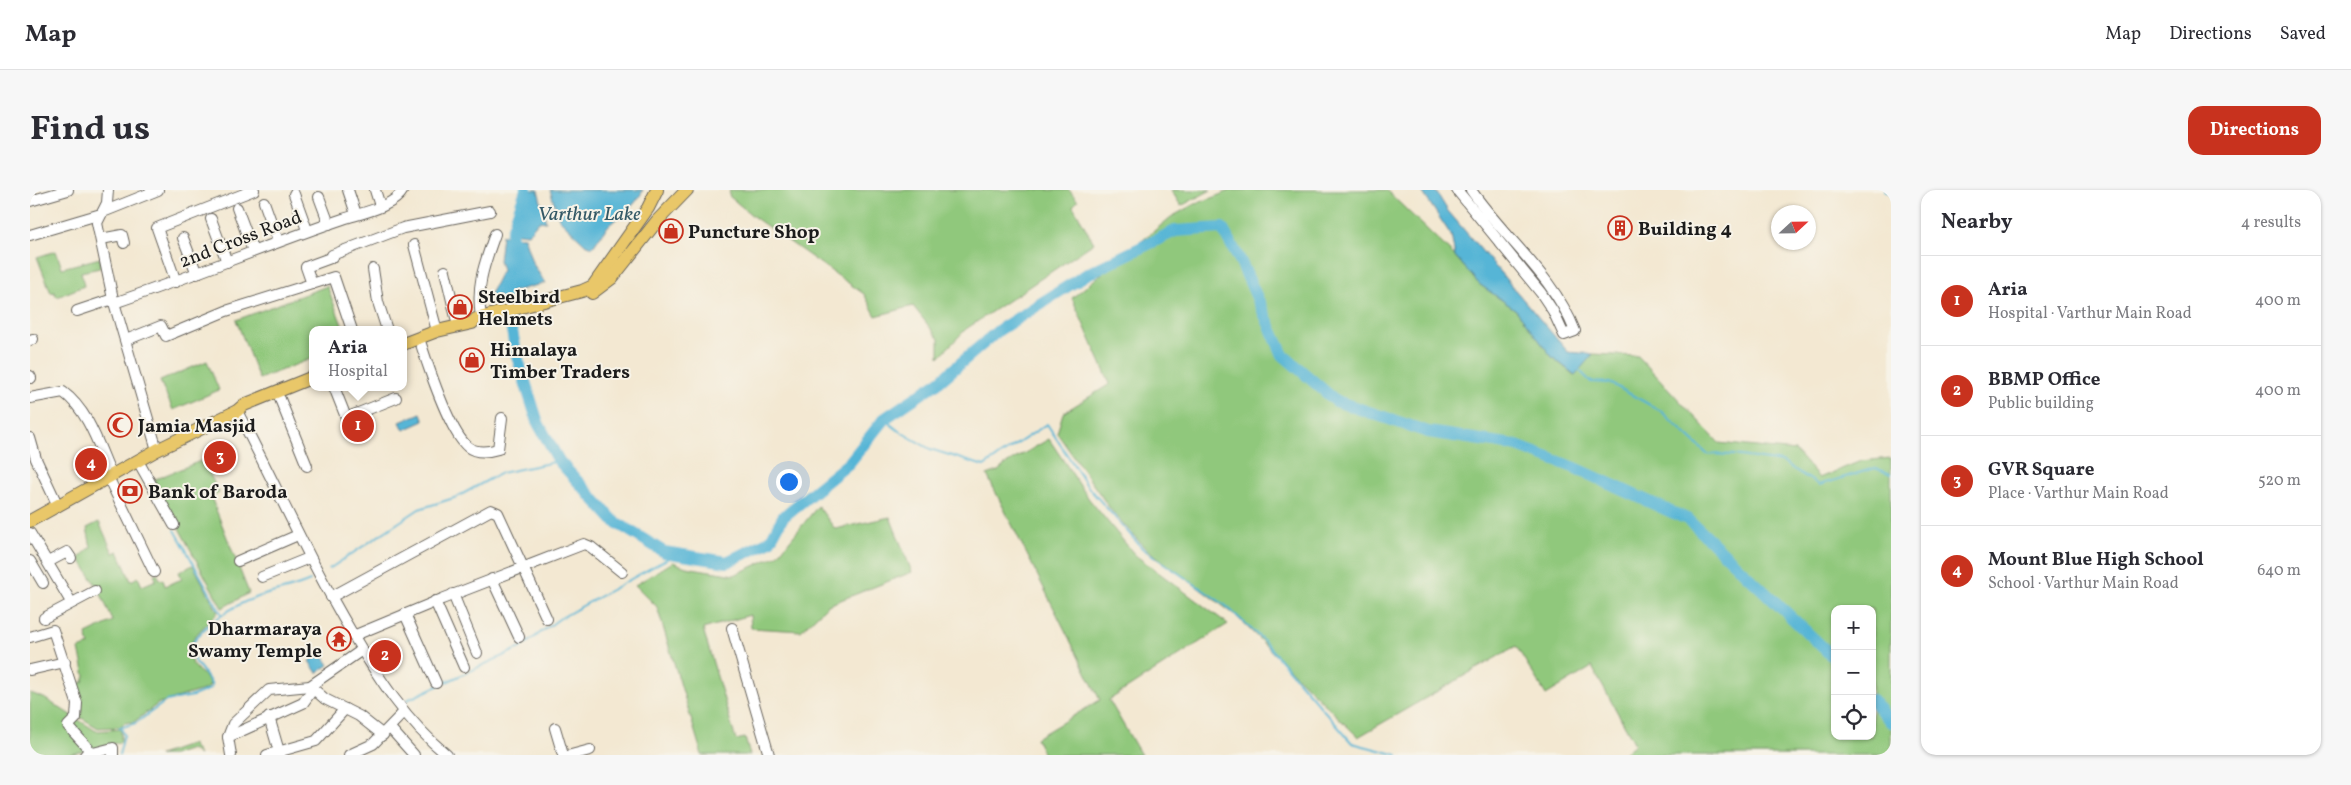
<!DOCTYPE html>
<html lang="en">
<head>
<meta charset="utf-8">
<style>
  body { margin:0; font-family:Vollkorn,serif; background:#f7f7f7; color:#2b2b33 }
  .controls { position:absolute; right:15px; bottom:15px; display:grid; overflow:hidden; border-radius:10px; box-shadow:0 1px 4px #0004 }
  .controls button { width:45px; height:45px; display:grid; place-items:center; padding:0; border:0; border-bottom:1px solid #e1e1e2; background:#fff; color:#2b2b33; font:25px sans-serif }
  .compass { position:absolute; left:1741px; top:15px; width:45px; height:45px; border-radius:50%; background:#fff; box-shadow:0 1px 4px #0004; rotate:68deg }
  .you { position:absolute; left:758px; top:291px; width:18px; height:18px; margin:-12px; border:4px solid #fff; border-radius:50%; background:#1a73e8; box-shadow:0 0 0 8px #1a73e833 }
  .badge { display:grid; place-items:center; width:32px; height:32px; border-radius:50%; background:#c8321e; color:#fff; font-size:16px; font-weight:700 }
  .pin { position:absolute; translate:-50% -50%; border:2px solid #fff; box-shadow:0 1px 5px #0006 }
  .popup { position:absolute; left:279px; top:136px; width:98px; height:65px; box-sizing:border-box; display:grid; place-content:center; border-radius:10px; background:#fff; filter:drop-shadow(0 1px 4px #0005); font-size:16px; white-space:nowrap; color:#7c7c81 }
  .popup b { font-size:19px; color:#2b2b33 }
  .popup::after { content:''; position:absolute; left:50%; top:100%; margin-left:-10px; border:10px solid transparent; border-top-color:#fff }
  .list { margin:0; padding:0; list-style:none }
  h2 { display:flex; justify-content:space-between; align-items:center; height:65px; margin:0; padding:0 20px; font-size:21px }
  h2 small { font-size:16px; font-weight:400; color:#7c7c81 }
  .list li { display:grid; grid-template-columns:32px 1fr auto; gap:15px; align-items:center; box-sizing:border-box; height:90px; padding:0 20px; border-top:1px solid #e1e1e2 }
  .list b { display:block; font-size:19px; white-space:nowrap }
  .list p { margin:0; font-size:16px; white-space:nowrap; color:#7c7c81 }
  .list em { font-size:16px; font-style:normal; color:#7c7c81 }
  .icon { flex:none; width:28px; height:28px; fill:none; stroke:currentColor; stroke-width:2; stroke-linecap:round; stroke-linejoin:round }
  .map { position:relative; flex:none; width:1861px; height:565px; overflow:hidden; border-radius:15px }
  header { display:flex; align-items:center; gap:30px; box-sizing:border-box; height:70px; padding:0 25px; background:#fff; border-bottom:1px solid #e1e1e2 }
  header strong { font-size:24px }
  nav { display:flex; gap:28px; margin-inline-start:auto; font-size:18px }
  .intro { display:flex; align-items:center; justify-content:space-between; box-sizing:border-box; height:120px; padding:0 30px }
  h1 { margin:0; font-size:35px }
  .button { padding:12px 22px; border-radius:15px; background:#c8321e; color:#fff; font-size:18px; font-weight:700 }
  main { display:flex; gap:30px; padding:0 30px }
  aside { flex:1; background:#fff; border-radius:15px; box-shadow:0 1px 4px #0004 }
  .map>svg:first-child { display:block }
  .green { fill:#90c87c; stroke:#56724c; fill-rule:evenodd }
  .water { fill:#57b5d6; stroke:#3a6879 }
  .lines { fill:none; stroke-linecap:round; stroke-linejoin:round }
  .stream { stroke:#57b5d6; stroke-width:2 }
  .river { stroke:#57b5d6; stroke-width:12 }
  .minor-casing { stroke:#67635c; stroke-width:12 }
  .major-casing { stroke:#67635c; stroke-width:14 }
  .minor { stroke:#fff; stroke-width:10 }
  .major { stroke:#e9c769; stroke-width:12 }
  .labels { text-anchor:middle; stroke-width:4; stroke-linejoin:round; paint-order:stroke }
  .poi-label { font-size:19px; font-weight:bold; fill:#1c1c1c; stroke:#f7f3e8; text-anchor:start }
  .street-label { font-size:19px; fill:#1c1c1c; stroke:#f7f3e8 }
  .water-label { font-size:20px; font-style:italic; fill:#345966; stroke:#f7f3e8 }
</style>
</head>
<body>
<header>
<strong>Map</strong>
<nav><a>Map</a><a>Directions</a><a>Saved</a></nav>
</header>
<div class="intro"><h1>Find us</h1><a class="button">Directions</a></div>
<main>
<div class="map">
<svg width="1861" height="565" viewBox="0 0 1861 565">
  <rect width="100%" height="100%" fill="#f7f3e8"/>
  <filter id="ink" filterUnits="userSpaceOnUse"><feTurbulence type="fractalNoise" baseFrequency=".02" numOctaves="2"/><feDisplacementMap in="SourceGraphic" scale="10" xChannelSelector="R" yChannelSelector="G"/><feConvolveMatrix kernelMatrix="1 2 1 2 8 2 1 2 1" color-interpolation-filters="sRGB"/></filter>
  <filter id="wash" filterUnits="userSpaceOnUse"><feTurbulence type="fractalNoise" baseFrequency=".0096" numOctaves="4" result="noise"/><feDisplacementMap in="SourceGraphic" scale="20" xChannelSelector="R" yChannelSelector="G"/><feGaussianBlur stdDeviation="1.12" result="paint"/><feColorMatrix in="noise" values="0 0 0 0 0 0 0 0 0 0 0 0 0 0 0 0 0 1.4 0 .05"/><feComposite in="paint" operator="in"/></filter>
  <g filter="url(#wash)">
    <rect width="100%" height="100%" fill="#f3e8d2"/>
    <!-- green -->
    <g class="green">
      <path d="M700,0H776L782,4L787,0H1039L1048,11L1043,16L1064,53L936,139L909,167V149L883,116L846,126L834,104L724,27L699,6Z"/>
      <path d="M1141,0H1181L1151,16Z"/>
      <path d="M1202,0H1356L1425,66L1449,94L1486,120L1522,167L1544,185L1563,164L1608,166L1689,253L1765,261L1789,288L1831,271L1861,268V565H1592L1605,554L1562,477L1516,505L1486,456L1328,547L1205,425L1115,358L1081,320L1027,243L1033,223L1080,194L1042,108L1141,27L1163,15ZM1805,419H1842V546H1805Z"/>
      <path d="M26,61L32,78L70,68V78L51,82L54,96L27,107L24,102L21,103L7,67Z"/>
      <path d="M297,96L314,140H283V168L229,189L206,130Z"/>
      <path d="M177,171L189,200L143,220L130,191Z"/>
      <path d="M1019,249L1059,309L1105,365L1198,434L1079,510L1111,565H1014L1006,548L1070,510L957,285L968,281L976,274Z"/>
      <path d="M173,270L189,303L181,307L219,403L192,418L123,290Z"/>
      <path d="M788,316L805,339L860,327L882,382L798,415L771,441L721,438L720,425L673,439L706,550L715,548L720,565H672L627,417L605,395L643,372L656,377L704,385L748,365Z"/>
      <path d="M69,332L83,363L88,361L101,391L108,387L112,396L126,390L124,384L127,383L130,390L133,389L135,396L152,389L149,382L163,375L188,422C175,438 145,456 166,478C173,486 175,483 180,495L177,499L129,513L104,532L94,533L90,537L68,538L50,527L44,495L53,492L55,486L49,459L59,455L56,444L83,431L69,400L49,368L61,357L57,338Z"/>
      <path d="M0,503L14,508L66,541L91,539V552L38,565H5L0,555Z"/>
      <path d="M162,554L169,565L161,559L143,565H129Z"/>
    </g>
    <!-- water -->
    <g class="water">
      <path d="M493,0H508L516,32L509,31L498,44L479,42Z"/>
      <path d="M520,0H613C606,16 593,23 580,34C574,40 568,50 563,57L555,54L529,29Z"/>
      <path d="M1391,0H1405L1418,21L1538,162L1563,164L1545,185L1522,167L1486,120L1449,94L1425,66L1421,45Z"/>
      <path d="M472,45L494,47L502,72L515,93L458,108L472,80L469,71Z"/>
      <path d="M391,223L394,231L374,240L370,232Z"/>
      <path d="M291,463L299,475L287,483L279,471Z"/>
    </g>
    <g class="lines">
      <!-- stream -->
      <g class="stream">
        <path d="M1855,0L1861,4"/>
        <path d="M1547,178L1561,192L1580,193L1631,221L1677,264L1704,265L1752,272L1789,295L1845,278L1861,284"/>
        <path d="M854,229L869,241L900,259L954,276L1017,234L1058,297L1113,359L1195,415L1234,451L1322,553L1368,565"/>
        <path d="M145,340L192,425"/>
        <path d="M299,379L389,319L427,307L471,283L529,271"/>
        <path d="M377,510L490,458L529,429L646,364"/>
        <path d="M89,538L106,533L136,511L163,506L180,499L182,496C176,482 166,475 159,462C166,438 205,414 228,407C245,401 263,399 280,391"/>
        <path d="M89,565L94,545L91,538"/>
      </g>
      <!-- river -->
      <g class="river">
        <path d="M479,62L482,41L496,0"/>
        <path d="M475,87L474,95L486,163L508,233L529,271L584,331L634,362L697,372L740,351L753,327L819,273L854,229L910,191L969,140L1057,84L1145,41L1192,38L1210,70L1253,165L1306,211L1398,242L1484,255L1543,277L1659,330L1805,469"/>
        <path d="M1842,510L1861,532"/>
      </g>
    </g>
  </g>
  <g filter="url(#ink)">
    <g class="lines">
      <!-- minor casing -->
      <g class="minor-casing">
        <g id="minor">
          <path d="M78,0L77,13L67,33L83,109L127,260"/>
          <path d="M318,0L326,24"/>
          <path d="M345,0L350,16"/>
          <path d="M1427,0L1511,103L1523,121L1534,145L1545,141C1523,85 1474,48 1441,0"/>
          <path d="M264,4L277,40"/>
          <path d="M289,7L299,34"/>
          <path d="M0,11L38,0"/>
          <path d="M234,12L248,51"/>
          <path d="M207,18L223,61"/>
          <path d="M73,22L128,0"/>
          <path d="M181,29L197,72"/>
          <path d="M0,45L71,24"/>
          <path d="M153,48L167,84"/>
          <path d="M71,49L92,45L94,53"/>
          <path d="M384,55L407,141"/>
          <path d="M343,79L348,112L357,140"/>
          <path d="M415,81L428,136"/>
          <path d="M146,92L127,38L224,0"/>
          <path d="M282,94L276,77L303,67L302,65L373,38L460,21"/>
          <path d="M84,113C161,87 236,55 313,29C331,23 364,17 373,0"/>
          <path d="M47,121L83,109"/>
          <path d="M451,127C446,95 454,75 465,44"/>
          <path d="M389,148C397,173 419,242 438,257C447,264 458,262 468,259L472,228"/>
          <path d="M0,150L3,149"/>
          <path d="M96,150L131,136L136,146L196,121L304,87L322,140"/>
          <path d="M0,186L1,188"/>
          <path d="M304,197L323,245"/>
          <path d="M0,208L33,202C59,221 69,257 82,286"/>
          <path d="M250,209L277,276"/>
          <path d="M207,221C246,295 279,371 322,443C349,489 376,531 417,565"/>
          <path d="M316,228L366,208"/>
          <path d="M0,248L6,269L28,316"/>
          <path d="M108,271L144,335"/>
          <path d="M79,289L124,382"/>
          <path d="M0,343L41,412"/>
          <path d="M0,371L13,393"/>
          <path d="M208,371L268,345"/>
          <path d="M18,372L37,362L41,368"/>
          <path d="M232,387L279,368"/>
          <path d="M462,389L489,447"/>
          <path d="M423,404L447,463"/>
          <path d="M301,407L461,320L468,323L517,429"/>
          <path d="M405,411L434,477"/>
          <path d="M375,424L406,493"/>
          <path d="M14,428L65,401"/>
          <path d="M702,438L739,565"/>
          <path d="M323,446L412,409L554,354L561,357L592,382"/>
          <path d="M0,447L23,440L47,513L46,528L38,536L58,558L57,565"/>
          <path d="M0,480L35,472"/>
          <path d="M280,496L295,509L329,526L353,545"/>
          <path d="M239,527L250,565"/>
          <path d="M360,538L384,565"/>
          <path d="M525,538L533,565"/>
          <path d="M198,547L273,513L283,499"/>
          <path d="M55,565L83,558V565"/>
          <path d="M201,565L198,547L203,534L239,500L280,496L332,460"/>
          <path d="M237,565L286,551L315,519"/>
          <path d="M319,565L343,554L374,522"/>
          <path d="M541,565L560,560"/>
        </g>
      </g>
      <!-- major casing -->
      <g class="major-casing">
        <g id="major">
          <path d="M562,103L582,88L627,31L657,0"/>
          <path d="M373,154L407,141L442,133L446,129L552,101L563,96L618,18L627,0"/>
          <path d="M0,331L127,260L207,221L214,215L283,187"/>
        </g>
      </g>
      <!-- minor -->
      <use href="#minor" class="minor"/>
      <!-- major -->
      <use href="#major" class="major"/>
    </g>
  </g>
  <!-- icons -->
  <defs>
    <g id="building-ring" transform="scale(1.25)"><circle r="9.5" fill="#f7f3e8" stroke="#c8321e" stroke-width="1.5"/><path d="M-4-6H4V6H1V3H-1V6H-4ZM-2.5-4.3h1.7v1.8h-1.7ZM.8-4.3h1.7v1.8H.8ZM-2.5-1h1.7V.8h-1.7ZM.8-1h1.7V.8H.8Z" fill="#c8321e"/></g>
    <g id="shop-ring" transform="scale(1.25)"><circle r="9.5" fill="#f7f3e8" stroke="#c8321e" stroke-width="1.5"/><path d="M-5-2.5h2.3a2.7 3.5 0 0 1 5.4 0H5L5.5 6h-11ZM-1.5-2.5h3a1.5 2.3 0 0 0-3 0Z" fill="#c8321e"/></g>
    <g id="mosque-ring" transform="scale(1.25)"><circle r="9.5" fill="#f7f3e8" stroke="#c8321e" stroke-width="1.5"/><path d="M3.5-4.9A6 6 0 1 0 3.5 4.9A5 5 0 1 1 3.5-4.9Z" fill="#c8321e"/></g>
    <g id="bank-ring" transform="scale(1.25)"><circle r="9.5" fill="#f7f3e8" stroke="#c8321e" stroke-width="1.5"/><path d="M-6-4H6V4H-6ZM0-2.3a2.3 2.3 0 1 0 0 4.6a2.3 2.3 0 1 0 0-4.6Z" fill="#c8321e"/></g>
    <g id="temple-ring" transform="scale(1.25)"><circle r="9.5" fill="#f7f3e8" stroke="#c8321e" stroke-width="1.5"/><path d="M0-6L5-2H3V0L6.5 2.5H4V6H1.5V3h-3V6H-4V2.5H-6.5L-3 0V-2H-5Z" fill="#c8321e"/></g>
  </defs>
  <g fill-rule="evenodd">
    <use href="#building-ring" x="1590" y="38"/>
    <use href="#shop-ring" x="641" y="41"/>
    <use href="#shop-ring" x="430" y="117"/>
    <use href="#shop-ring" x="442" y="170"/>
    <use href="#mosque-ring" x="90" y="235"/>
    <use href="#bank-ring" x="100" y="301"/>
    <use href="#temple-ring" x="309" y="449"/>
  </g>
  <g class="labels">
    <!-- poi labels -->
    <g class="poi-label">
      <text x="1608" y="45">Building 4</text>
      <text x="658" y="48">Puncture Shop</text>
      <text x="448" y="113">Steelbird<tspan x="448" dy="22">Helmets</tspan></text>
      <text x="460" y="166">Himalaya<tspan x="460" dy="22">Timber Traders</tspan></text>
      <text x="108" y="242">Jamia Masjid</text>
      <text x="118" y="308">Bank of Baroda</text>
      <text x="292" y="445" text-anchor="end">Dharmaraya<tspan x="292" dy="22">Swamy Temple</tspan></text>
    </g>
    <!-- street labels -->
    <g class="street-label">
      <text transform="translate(210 48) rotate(-21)" y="7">2nd Cross Road</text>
    </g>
    <!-- water labels -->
    <g class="water-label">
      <text x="559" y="30">Varthur Lake</text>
    </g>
  </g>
</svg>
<div class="controls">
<button>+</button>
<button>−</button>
<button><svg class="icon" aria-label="locate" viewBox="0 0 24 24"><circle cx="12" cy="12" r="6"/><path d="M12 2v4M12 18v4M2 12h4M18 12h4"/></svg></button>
</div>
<svg class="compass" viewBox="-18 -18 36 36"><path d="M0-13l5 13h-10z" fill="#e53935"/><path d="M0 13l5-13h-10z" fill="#7c7c81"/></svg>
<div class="you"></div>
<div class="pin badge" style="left:328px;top:236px">1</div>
<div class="popup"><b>Aria</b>Hospital</div>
<div class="pin badge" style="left:355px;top:466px">2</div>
<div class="pin badge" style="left:190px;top:267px">3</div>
<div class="pin badge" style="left:61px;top:274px">4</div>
</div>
<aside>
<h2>Nearby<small>4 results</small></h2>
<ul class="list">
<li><span class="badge">1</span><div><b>Aria</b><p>Hospital · Varthur Main Road</p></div><em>400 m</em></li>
<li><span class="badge">2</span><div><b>BBMP Office</b><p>Public building</p></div><em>400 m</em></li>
<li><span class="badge">3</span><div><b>GVR Square</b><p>Place · Varthur Main Road</p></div><em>520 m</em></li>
<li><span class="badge">4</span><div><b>Mount Blue High School</b><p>School · Varthur Main Road</p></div><em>640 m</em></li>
</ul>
</aside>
</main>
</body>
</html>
